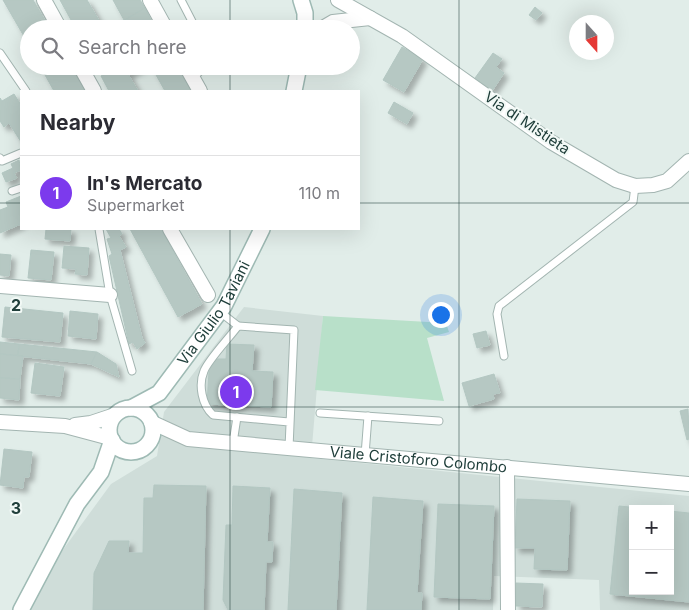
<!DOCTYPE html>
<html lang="en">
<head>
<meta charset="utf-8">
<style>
  body { margin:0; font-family:Inter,sans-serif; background:#f7f7f7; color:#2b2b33 }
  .controls { position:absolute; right:15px; bottom:15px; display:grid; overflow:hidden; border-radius:0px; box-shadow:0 5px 20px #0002 }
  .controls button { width:45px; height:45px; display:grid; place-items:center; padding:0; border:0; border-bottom:1px solid #e1e1e2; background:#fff; color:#2b2b33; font:25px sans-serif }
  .compass { position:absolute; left:569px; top:15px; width:45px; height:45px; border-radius:50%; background:#fff; box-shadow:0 5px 20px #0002; rotate:159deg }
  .you { position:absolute; left:440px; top:314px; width:18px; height:18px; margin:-12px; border:4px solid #fff; border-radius:50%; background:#1a73e8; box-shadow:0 0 0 8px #1a73e833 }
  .badge { display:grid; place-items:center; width:32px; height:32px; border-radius:50%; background:#7c3aed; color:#fff; font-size:16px; font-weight:700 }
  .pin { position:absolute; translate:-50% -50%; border:2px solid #fff; box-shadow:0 1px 5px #0006 }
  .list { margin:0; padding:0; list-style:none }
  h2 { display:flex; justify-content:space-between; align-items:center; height:65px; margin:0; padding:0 20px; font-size:21px }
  h2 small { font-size:16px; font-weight:400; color:#7c7c81 }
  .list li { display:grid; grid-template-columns:32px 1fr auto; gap:15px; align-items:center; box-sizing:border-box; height:75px; padding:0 20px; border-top:1px solid #e1e1e2 }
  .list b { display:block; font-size:19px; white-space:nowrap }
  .list p { margin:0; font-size:16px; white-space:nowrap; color:#7c7c81 }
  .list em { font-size:16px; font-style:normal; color:#7c7c81 }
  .icon { flex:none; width:28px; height:28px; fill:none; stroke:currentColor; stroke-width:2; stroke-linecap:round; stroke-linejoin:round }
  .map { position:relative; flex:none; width:689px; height:610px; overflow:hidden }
  .search { position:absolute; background:#fff; box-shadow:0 5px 20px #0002; left:20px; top:20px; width:340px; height:55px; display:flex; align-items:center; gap:12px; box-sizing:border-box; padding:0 18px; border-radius:28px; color:#7c7c81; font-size:19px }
  .panel { position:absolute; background:#fff; box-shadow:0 5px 20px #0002; left:20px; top:90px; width:340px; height:140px; border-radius:0px }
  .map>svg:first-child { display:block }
  .built { fill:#cfddd9; fill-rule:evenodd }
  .green { fill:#b8e0c9 }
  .building { fill:#b6c8c3; stroke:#b3c7c2; filter:url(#shadow) }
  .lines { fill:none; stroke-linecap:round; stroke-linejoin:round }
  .lane-casing { stroke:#a3b5b1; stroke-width:9 }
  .street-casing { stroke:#a3b5b1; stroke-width:16 }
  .secondary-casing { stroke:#9ebab4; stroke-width:18 }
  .lane { stroke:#fff; stroke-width:7 }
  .street { stroke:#fff; stroke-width:14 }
  .secondary { stroke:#fff; stroke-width:15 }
  .grid { fill:none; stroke:#203f3b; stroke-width:1; stroke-opacity:0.55 }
  .labels { text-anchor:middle; stroke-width:4; stroke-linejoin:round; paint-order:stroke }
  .street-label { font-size:15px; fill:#203f3b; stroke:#f2f9f6 }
  .grid-label { font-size:16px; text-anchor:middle; font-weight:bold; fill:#203f3b; stroke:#f2f9f6; stroke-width:4; stroke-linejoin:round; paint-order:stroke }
</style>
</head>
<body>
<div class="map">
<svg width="689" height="610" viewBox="0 0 689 610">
  <defs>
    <filter id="shadow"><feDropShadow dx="4.5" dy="4.5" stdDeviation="2.5" flood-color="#0004"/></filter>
  </defs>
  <rect width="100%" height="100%" fill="#e1ede9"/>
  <!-- built -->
  <path class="built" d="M244,307L323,316L311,458L689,496V610H600L599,580L494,576L493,610H29L54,562L111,484L157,456L164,412ZM633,509H670V591H633Z"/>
  <!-- green -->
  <path class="green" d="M323,316L446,323L449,332L427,338L444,401L315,390Z"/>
  <!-- building -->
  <g class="building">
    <path d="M3,0H33L50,29H29V45Z"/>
    <path d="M60,0H87L104,29H76Z"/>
    <path d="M113,0H140L145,8L124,20Z"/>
    <path d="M535,7L542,13L536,20L529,15Z"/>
    <path d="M145,8L151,20L135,29H110Z"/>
    <path d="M402,47L423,59L404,92L383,80Z"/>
    <path d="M493,53L502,59L496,67L504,73L492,91L475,78Z"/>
    <path d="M40,66H71L85,91H54Z"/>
    <path d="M118,66H143L128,74L138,91H109L101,76Z"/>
    <path d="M151,66H179L192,91H165Z"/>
    <path d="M14,94L21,105V142L9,123L4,127L0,121V98L2,101Z"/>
    <path d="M394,102L413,113L407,124L388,113Z"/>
    <path d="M19,160L21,170L14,173L17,178L6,182L2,173L13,168L11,164Z"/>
    <path d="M21,196V224L0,233V210L8,207L6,202Z"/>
    <path d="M46,229H71L70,241L45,239Z"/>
    <path d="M106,229H119L122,234L119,236L126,247L120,250L142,338L145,343L137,349L133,342L129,344L109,256L112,254L107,239L111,238Z"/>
    <path d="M130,229H161L202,304L178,317Z"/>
    <path d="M64,246L89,248L87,275L75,274L76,269L62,268Z"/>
    <path d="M31,250L54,252L51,280L28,278Z"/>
    <path d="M0,254L11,255L9,276L0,275Z"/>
    <path d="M5,307L63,313L60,342L2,337Z"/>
    <path d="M70,311L98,314L96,339L68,336Z"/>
    <path d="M486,331L490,345L477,348L473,334Z"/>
    <path d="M0,342L19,344L18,356L0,354Z"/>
    <path d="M19,344L97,352L91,364L18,356Z"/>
    <path d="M227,344L254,345L252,371L273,372L271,407L207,404L209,371L216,359H226Z"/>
    <path d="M97,352L116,364L119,377L91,364Z"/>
    <path d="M0,354L23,356L20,379L0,378Z"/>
    <path d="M35,363L64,367L60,396L31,393Z"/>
    <path d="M494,374L500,393L493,394L494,399L469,406L462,383Z"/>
    <path d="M0,378L20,379L19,400L0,398Z"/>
    <path d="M688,409L689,439L687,440L680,411Z"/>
    <path d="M4,449L32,452L29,477H24L23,488L0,485Z"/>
    <path d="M154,485L206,486L203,610H93L94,573L109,541H129L128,553H143L144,498H153Z"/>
    <path d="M233,486L270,488L267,542H273L272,562H266L264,610H228L223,600L226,525H232Z"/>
    <path d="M294,489L342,493L336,610H288Z"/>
    <path d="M373,497L423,501L417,593H422L421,610H367Z"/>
    <path d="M517,499L570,501L567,570L534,569L535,548H515Z"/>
    <path d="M438,504L494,506L490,599L434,597Z"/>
    <path d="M619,506L651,509H633V591H670V511L689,513V602L610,594Z"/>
    <path d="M516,583L543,584L542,607L516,606Z"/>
  </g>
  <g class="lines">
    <!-- lane casing -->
    <g class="lane-casing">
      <g id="lane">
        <path d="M181,0L196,29"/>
        <path d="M0,53L26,91"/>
        <path d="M193,78L205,66"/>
        <path d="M0,158L2,161L21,153"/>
        <path d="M12,191L21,188"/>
        <path d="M99,229L110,295L132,371"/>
        <path d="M220,312L238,326"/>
        <path d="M504,356L497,314L499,306L633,202L635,186"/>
        <path d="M320,413L439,421"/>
        <path d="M233,443L237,417"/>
        <path d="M289,448L294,330L238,326C230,337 208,360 204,371C198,385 202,405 213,415L289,422"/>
        <path d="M365,455L368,416"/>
      </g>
    </g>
    <!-- street casing -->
    <g class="street-casing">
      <g id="street">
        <path d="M44,0L60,29"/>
        <path d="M150,0L166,29"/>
        <path d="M338,0L402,36L551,142L616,180L635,186L653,185L667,181L689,161"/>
        <path d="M321,29L333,22L370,18"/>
        <path d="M80,66L94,91"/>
        <path d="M186,66L200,91"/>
        <path d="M170,229L208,295"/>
        <path d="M0,286L110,295"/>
        <path d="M0,422L65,426L110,438"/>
        <path id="s1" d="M151,422L188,439L689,484"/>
        <path d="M75,425L91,423L115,415"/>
        <path d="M507,467L508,610"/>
      </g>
    </g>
    <!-- secondary casing -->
    <g class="secondary-casing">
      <g id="secondary">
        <path d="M301,0L305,13V29"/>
        <path d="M294,91L299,66"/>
        <path id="s2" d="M131,408L159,393L224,306L262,229"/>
        <circle cx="131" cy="430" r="22"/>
        <path d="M21,610L77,504L101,472L112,440"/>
      </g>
    </g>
    <!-- lane -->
    <use href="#lane" class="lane"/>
    <!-- street -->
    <use href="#street" class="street"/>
    <!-- secondary -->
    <use href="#secondary" class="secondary"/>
  </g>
  <!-- grid -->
  <path class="grid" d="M230,0V29M459,0V610M230,66V91M0,203H21M359,203H689M230,229V610M0,407H689"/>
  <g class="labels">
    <!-- street labels -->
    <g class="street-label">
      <text transform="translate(527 123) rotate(34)" y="5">Via di Mistieta</text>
      <text dy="5" stroke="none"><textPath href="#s2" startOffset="129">Via Giulio Taviani</textPath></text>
      <text dy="5" stroke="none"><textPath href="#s1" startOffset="272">Viale Cristoforo Colombo</textPath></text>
    </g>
  </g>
  <g class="grid-label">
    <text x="16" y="311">2</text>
    <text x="16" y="514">3</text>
  </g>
</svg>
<div class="controls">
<button>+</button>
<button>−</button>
</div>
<svg class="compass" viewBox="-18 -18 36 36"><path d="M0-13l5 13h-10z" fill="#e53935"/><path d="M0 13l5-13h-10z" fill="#7c7c81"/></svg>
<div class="you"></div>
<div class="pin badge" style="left:236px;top:392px">1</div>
<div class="search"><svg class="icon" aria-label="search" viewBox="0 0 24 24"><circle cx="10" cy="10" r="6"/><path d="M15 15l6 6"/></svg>Search here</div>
<section class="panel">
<h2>Nearby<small></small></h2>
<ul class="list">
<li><span class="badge">1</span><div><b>In's Mercato</b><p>Supermarket</p></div><em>110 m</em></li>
</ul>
</section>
</div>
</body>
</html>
